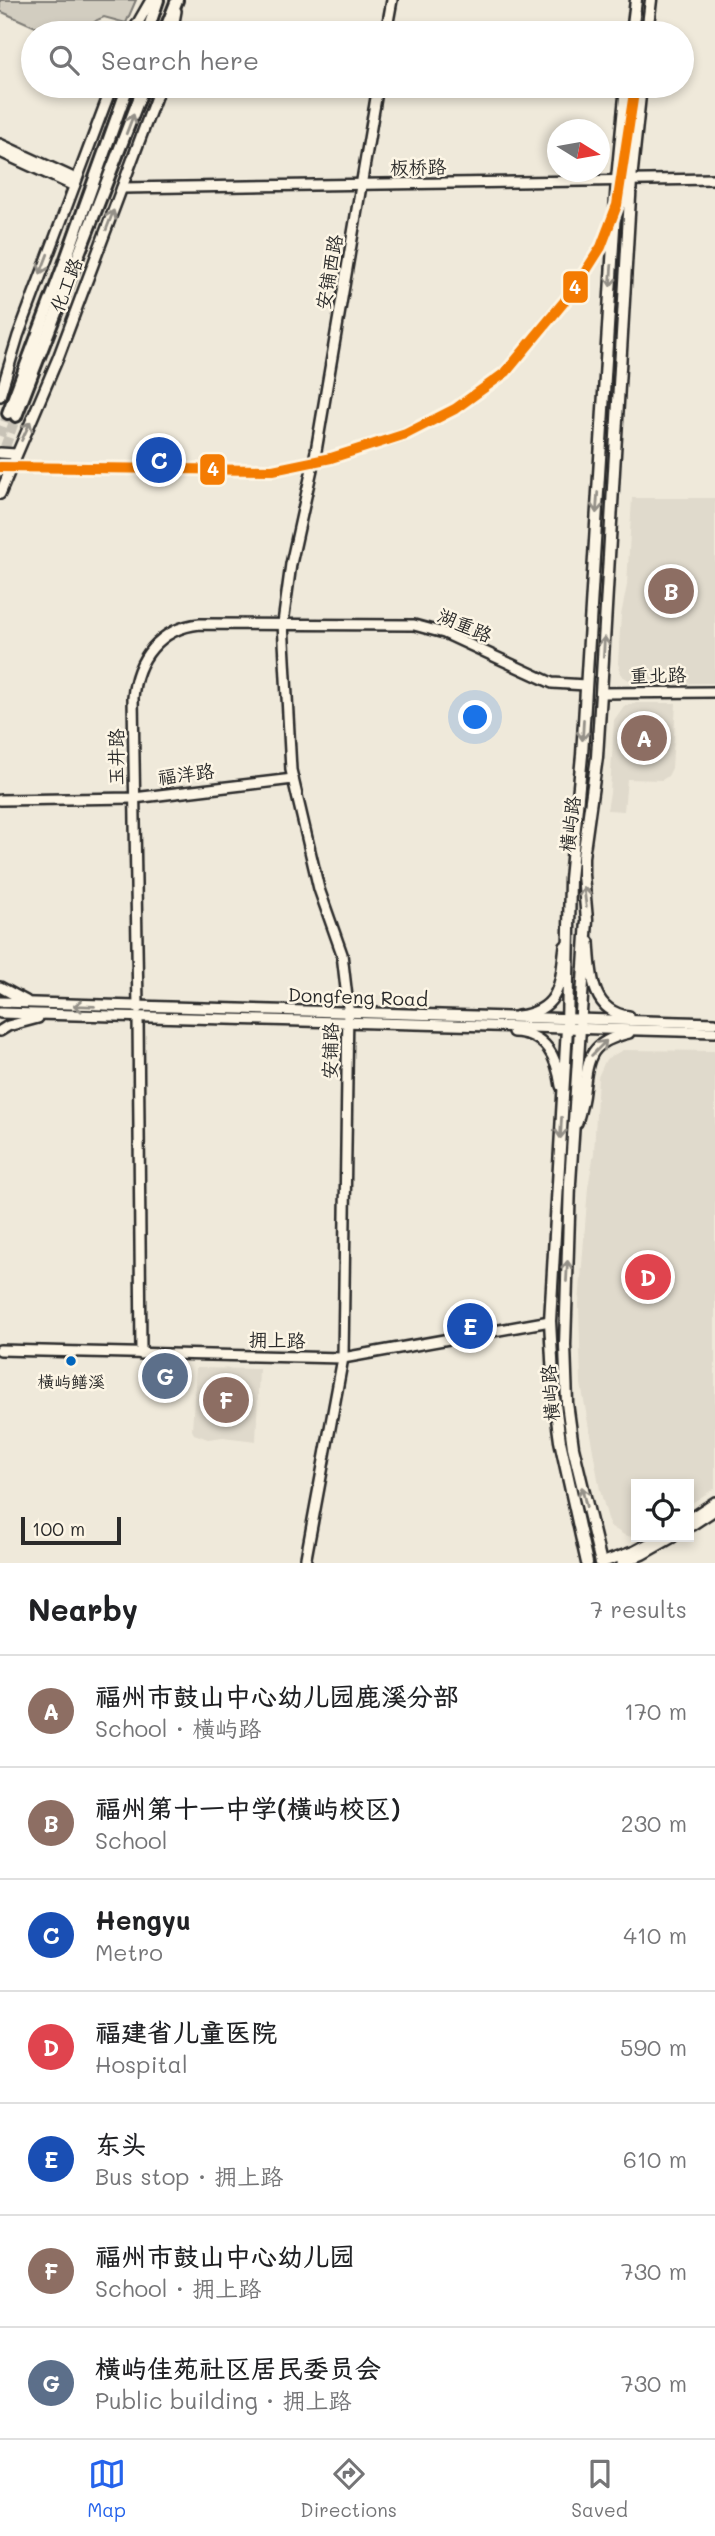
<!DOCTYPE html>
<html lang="en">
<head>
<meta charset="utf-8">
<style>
  body { margin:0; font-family:Mali,"LXGW WenKai TC",sans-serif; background:#f2f2f2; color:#202124 }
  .controls { position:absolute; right:21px; bottom:21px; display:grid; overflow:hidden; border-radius:0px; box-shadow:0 4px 10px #0003 }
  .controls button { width:63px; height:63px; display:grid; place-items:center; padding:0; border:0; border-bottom:2px solid #e0e0e0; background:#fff; color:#202124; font:35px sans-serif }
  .compass { position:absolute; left:547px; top:119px; width:63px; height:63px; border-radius:50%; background:#fff; box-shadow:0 4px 10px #0003; rotate:101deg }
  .scale { position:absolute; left:21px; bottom:18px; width:100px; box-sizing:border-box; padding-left:7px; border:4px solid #2b2b2b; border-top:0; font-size:19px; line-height:24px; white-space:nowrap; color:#2b2b2b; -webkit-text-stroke:5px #fcf5e5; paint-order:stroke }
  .you { position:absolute; left:476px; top:718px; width:24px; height:24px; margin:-18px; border:5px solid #fff; border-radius:50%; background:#1a73e8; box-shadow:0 0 0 10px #1a73e833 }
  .badge { display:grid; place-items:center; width:46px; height:46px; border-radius:50%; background:#2563eb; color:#fff; font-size:23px; font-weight:700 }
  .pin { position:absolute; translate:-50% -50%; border:4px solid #fff; box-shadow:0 2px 7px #0006 }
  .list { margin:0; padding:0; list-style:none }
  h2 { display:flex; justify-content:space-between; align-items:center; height:91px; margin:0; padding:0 28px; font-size:30px }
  h2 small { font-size:23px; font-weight:400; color:#757577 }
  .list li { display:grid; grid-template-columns:46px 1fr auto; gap:21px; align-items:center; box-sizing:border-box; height:112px; padding:0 28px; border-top:2px solid #e0e0e0 }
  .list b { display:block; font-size:26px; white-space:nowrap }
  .list p { margin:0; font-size:23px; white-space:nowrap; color:#757577 }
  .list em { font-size:23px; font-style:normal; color:#757577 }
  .icon { flex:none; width:38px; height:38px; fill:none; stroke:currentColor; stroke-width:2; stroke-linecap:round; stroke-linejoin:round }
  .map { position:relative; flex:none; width:715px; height:1563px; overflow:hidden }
  .search { position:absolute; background:#fff; box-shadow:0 4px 10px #0003; left:21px; right:21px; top:21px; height:77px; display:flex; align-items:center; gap:18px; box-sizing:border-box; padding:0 24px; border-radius:38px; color:#757577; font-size:26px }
  .sheet { height:875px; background:#fff }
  nav { display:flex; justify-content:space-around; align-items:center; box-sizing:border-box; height:98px; border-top:2px solid #e0e0e0; background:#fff; font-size:19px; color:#757577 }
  nav a { display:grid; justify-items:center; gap:4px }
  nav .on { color:#2563eb }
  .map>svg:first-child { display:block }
  .built { fill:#e0dacc }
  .green { fill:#d2cdc0; stroke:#7e7c76; stroke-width:2 }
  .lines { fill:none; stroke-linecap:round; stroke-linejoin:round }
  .highway-tunnel { stroke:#c8c3b7; stroke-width:10; stroke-dasharray:10 5; stroke-linecap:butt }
  .secondary-casing { stroke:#2b2b2b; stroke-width:14 }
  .primary-casing { stroke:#2b2b2b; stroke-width:15 }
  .highway-casing { stroke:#2b2b2b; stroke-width:16 }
  .secondary { stroke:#fcf5e5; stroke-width:9 }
  .primary { stroke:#fcf5e5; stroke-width:10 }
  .highway { stroke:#fcf5e5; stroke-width:10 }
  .metro-1-casing { stroke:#fcf5e5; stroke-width:16 }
  .metro-1 { stroke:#f47b02; stroke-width:10 }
  .oneway { stroke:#949088 }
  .bus-dot { fill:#0065bd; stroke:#fcf5e5; stroke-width:2.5 }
  .labels { text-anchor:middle; stroke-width:5; stroke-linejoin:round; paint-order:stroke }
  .bus-label { font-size:17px; fill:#2b2b2b; stroke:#fcf5e5 }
  .street-label { font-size:19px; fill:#2b2b2b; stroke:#fcf5e5 }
  .line-badge { stroke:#fcf5e5; stroke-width:2.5 }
  .badge-label { font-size:19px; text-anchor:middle; font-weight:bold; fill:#fff }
</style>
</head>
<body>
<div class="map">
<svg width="715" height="1563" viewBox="0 0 715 1563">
  <rect width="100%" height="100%" fill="#efe9da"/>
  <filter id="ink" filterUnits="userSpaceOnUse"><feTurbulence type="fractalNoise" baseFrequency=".0143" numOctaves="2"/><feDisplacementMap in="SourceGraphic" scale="14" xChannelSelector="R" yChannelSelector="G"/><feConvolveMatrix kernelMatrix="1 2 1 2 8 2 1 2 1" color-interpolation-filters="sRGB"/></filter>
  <g filter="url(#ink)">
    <!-- built -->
    <g class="built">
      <path d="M632,498H715V683L635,684L621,675L618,663L621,615L627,585Z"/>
      <path d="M635,703H676L672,768L668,776L662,780L627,779L624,811L607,810L610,793L614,720L624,706Z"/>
      <path d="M623,1050L715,1051V1488L689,1505V1484H636V1537H632L624,1535L610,1526L600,1490L581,1384L579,1304L588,1187L594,1153L598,1077L606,1059Z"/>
      <path d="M196,1368L259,1369L256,1441L223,1437L208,1439L194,1434L192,1430Z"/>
    </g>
    <!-- green -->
    <path class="green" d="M0,0H136L126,23L104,17L97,20L81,33H49L0,11Z"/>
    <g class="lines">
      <!-- highway-tunnel -->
      <g class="highway-tunnel">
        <path d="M0,436L8,413"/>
        <path d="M0,461L16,416"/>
      </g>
      <!-- secondary casing -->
      <g class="secondary-casing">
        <g id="secondary">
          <path d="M132,33L151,0"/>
          <path d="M172,33L176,11"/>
          <path d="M386,33L392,0"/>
          <path d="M0,144L76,179"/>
          <path d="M0,152L74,186"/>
          <path d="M122,188L715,179"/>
          <path d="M0,396L18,336L112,86"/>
          <path d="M0,453L16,454"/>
          <path d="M0,494L58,358L160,86"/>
          <path d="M601,693L715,692"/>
          <path d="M0,800L134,798L293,779"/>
          <path d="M589,942C591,971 590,1012 629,1016"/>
          <path d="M0,987L26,1001"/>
          <path d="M0,1002L715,1023"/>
          <path d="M138,1008L133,698C136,659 160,628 200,624L414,625L444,633L552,683L586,685"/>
          <path d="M0,1013L715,1032"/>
          <path d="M518,1016C562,1010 560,981 565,946"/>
          <path d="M138,1017L141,1354"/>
          <path d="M0,1031L8,1026L38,1018"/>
          <path d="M513,1032C546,1033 557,1057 561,1086"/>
          <path d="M577,1123C580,1112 583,1102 584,1091C588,1055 591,1042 629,1033"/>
          <path d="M0,1350L343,1358L550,1321"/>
          <path d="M689,1519L715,1502"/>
          <path d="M689,1527L715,1510"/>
          <path d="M305,1563L343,1358L348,1006L342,954L319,889L291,770L283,623L291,564L316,451L378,86"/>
          <path d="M601,1563L635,1551L661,1537"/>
          <path d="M622,1563L643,1554L673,1537"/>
        </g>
      </g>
      <!-- primary casing -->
      <g class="primary-casing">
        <g id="primary">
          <path d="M632,33L636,0"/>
          <path d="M647,33L651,0"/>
          <path d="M587,1563L560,1441L554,1397L550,1321L567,1028L570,879L582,755L617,179L626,86"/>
          <path d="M601,1563L573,1447L567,1403L565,1345L570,1183L587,920L583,875V857L597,757L601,693L631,180L641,86"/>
        </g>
      </g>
      <!-- highway casing -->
      <g class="highway-casing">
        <g id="highway">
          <path d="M147,33L158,0"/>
          <path d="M164,33L177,0"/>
          <path d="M8,413L62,270L128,86"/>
          <path d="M16,416L144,86"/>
        </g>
      </g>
      <!-- secondary -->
      <use href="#secondary" class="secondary"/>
      <!-- primary -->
      <use href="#primary" class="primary"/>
      <!-- highway -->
      <use href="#highway" class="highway"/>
      <!-- metro-1 casing -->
      <g class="metro-1-casing">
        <path id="metro-1" d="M0,467L273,470L331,458L406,434L455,409L506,372L573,291L601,247L617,205L635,86"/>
      </g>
      <!-- metro-1 -->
      <use href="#metro-1" class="metro-1"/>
    </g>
    <!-- one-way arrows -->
    <defs><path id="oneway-shaft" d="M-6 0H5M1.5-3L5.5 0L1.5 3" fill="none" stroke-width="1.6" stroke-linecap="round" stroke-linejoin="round" transform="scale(1.75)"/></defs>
    <g class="oneway">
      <use href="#oneway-shaft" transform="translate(130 124) rotate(-69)"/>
      <use href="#oneway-shaft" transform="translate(110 220) rotate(-69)"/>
      <use href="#oneway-shaft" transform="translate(44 264) rotate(111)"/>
      <use href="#oneway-shaft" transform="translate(611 276) rotate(94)"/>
      <use href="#oneway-shaft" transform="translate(26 431) rotate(-65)"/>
      <use href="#oneway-shaft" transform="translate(597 503) rotate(94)"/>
      <use href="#oneway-shaft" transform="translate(604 647) rotate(-87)"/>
      <use href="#oneway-shaft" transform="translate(583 730) rotate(93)"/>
      <use href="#oneway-shaft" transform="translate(585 897) rotate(-97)"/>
      <use href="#oneway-shaft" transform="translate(84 1006) rotate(-178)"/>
      <use href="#oneway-shaft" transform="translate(599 1048) rotate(-45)"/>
      <use href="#oneway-shaft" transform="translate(561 1128) rotate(93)"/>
      <use href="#oneway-shaft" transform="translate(567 1271) rotate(-87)"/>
      <use href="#oneway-shaft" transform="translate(584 1497) rotate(-103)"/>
    </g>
  </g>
  <!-- markers -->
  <circle class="bus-dot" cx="71" cy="1361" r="6"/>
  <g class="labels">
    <!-- bus labels -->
    <g class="bus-label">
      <text x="71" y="1388">横屿鳝溪</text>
    </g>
    <!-- street labels -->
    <g class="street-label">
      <text transform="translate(418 167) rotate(-1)" y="7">板桥路</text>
      <text transform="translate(329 272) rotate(-80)" y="7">安铺西路</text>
      <text transform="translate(66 285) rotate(-69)" y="7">化工路</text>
      <text transform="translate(465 625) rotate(23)" y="7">湖重路</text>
      <text transform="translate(658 675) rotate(-1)" y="7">重北路</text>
      <text transform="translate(116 757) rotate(-90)" y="7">玉井路</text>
      <text transform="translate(186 774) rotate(-7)" y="7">福洋路</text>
      <text transform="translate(570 824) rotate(-83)" y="7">横屿路</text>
      <text transform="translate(358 997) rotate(2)" y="7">Dongfeng Road</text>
      <text transform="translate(330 1051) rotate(-89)" y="7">安铺路</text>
      <text transform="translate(277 1340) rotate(1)" y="7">拥上路</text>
      <text transform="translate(550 1393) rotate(-94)" y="7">横屿路</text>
    </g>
  </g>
  <g class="line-badge">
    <rect x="562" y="270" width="27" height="34" rx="7" fill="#f47b02"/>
    <rect x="199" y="453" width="27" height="33" rx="7" fill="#f47b02"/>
  </g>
  <g class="badge-label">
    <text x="575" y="294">4</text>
    <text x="213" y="476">4</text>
  </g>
</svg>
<div class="controls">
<button><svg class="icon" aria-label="locate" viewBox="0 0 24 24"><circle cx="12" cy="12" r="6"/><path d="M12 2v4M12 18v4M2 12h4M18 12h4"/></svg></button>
</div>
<svg class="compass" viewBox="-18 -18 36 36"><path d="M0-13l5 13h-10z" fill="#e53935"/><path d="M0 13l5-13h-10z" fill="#757577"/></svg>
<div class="scale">100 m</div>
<div class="you"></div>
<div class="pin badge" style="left:644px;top:738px;background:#8d6e63">A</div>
<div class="pin badge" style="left:671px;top:591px;background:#8d6e63">B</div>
<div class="pin badge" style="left:159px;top:460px;background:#1a4fb4">C</div>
<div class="pin badge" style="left:648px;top:1277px;background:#e0444e">D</div>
<div class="pin badge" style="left:470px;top:1326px;background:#1a4fb4">E</div>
<div class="pin badge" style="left:226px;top:1400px;background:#8d6e63">F</div>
<div class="pin badge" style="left:165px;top:1376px;background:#5c6f8a">G</div>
<div class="search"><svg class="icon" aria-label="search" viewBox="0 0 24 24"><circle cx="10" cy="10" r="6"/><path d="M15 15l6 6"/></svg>Search here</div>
</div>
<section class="sheet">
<h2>Nearby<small>7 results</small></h2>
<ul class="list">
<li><span class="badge" style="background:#8d6e63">A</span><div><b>福州市鼓山中心幼儿园鹿溪分部</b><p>School · 横屿路</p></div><em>170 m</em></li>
<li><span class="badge" style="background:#8d6e63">B</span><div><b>福州第十一中学(横屿校区)</b><p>School</p></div><em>230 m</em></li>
<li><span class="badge" style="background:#1a4fb4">C</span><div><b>Hengyu</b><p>Metro</p></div><em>410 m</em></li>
<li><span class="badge" style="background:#e0444e">D</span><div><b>福建省儿童医院</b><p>Hospital</p></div><em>590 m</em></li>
<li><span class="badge" style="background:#1a4fb4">E</span><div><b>东头</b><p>Bus stop · 拥上路</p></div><em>610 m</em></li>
<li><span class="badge" style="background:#8d6e63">F</span><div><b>福州市鼓山中心幼儿园</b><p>School · 拥上路</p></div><em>730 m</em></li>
<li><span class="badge" style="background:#5c6f8a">G</span><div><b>横屿佳苑社区居民委员会</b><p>Public building · 拥上路</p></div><em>730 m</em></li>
</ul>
</section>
<nav>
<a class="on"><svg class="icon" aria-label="map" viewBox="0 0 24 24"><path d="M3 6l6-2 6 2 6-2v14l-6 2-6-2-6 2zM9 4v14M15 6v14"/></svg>Map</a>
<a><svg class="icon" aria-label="directions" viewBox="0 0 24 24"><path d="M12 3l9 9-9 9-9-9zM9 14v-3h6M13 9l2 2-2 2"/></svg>Directions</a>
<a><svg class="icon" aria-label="saved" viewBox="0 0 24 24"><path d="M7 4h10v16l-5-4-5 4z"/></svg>Saved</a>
</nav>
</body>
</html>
